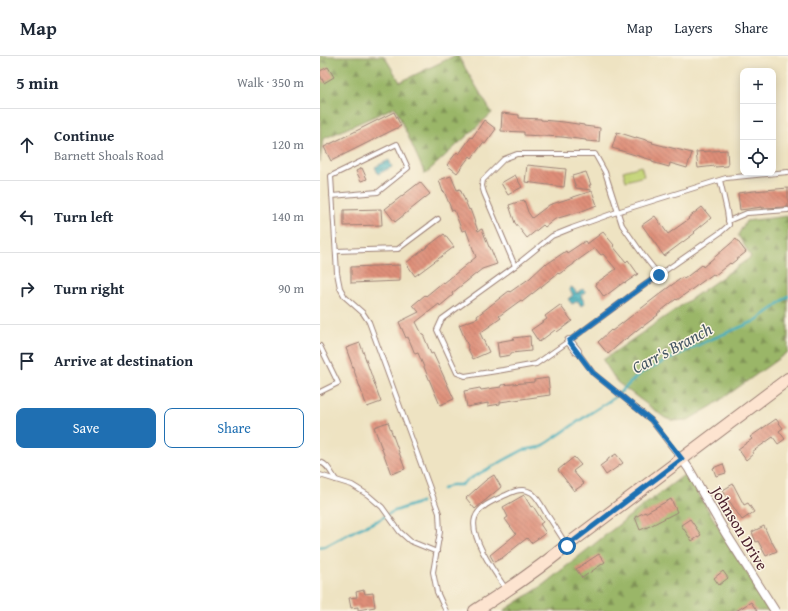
<!DOCTYPE html>
<html lang="en">
<head>
<meta charset="utf-8">
<style>
  body { margin:0; font-family:"Gentium Book Plus",serif; background:#f2f2f3; color:#1f2937 }
  .controls { position:absolute; right:12px; top:12px; display:grid; overflow:hidden; border-radius:8px; box-shadow:0 2px 10px #0003 }
  .controls button { width:36px; height:36px; display:grid; place-items:center; padding:0; border:0; border-bottom:1px solid #e0e1e3; background:#fff; color:#1f2937; font:20px sans-serif }
  .stop { position:absolute; width:12px; height:12px; margin:-9px; border:3px solid #1f6fb2; border-radius:50%; background:#fff }
  .stop.end { background:#1f6fb2; border-color:#fff; box-shadow:0 1px 4px #0008 }
  .list { margin:0; padding:0; list-style:none }
  h2 { display:flex; justify-content:space-between; align-items:center; height:52px; margin:0; padding:0 16px; font-size:17px }
  h2 small { font-size:13px; font-weight:400; color:#747a83 }
  .list li { display:grid; grid-template-columns:26px 1fr auto; gap:12px; align-items:center; box-sizing:border-box; height:72px; padding:0 16px; border-top:1px solid #e0e1e3 }
  .list b { display:block; font-size:15px; white-space:nowrap }
  .list p { margin:0; font-size:13px; white-space:nowrap; color:#747a83 }
  .list em { font-size:13px; font-style:normal; color:#747a83 }
  .actions { display:flex; gap:8px; padding:12px 16px }
  .actions a { flex:1; padding:9px 0; border:1px solid #1f6fb2; border-radius:8px; text-align:center; font-size:14px; color:#1f6fb2 }
  .actions .main { background:#1f6fb2; color:#fff }
  .icon { flex:none; width:22px; height:22px; fill:none; stroke:currentColor; stroke-width:2; stroke-linecap:round; stroke-linejoin:round }
  .map { position:relative; flex:none; width:468px; height:555px; overflow:hidden }
  header { display:flex; align-items:center; gap:24px; box-sizing:border-box; height:56px; padding:0 20px; background:#fff; border-bottom:1px solid #e0e1e3 }
  header strong { font-size:19px }
  nav { display:flex; gap:22px; margin-inline-start:auto; font-size:14px }
  main { display:flex }
  aside { flex:1; background:#fff }
  .map>svg:first-child { display:block }
  .forest { fill:url(#forest-firs); stroke:#726a4a }
  .pitch { fill:#c3d477; stroke:#867a51 }
  .water { fill:url(#water-rules); stroke:#446672 }
  .lines { fill:none; stroke-linecap:round; stroke-linejoin:round }
  .stream { stroke:#3dacba; stroke-width:2.5 }
  .building { fill:url(#building-back-hatch) }
  .lane-casing { stroke:#9c8176; stroke-width:6 }
  .street-casing { stroke:#9c8176; stroke-width:10 }
  .secondary-casing { stroke:#9c8176; stroke-width:14 }
  .lane { stroke:#fff; stroke-width:4 }
  .street { stroke:#fff; stroke-width:8 }
  .secondary { stroke:#fde4d0; stroke-width:12 }
  .route { stroke:#1f6fb2; stroke-width:5 }
  .labels { text-anchor:middle; stroke-width:3; stroke-linejoin:round; paint-order:stroke }
  .street-label { font-size:16px; fill:#4a1f2b; stroke:#fcf5e5 }
  .water-label { font-size:17px; font-style:italic; fill:#455764; stroke:#fcf5e5 }
</style>
</head>
<body>
<header>
<strong>Map</strong>
<nav><a>Map</a><a>Layers</a><a>Share</a></nav>
</header>
<main>
<aside>
<h2>5 min<small>Walk · 350 m</small></h2>
<ul class="list">
<li><svg class="icon" aria-label="ahead" viewBox="0 0 24 24"><path d="M12 20V5M6 11l6-6 6 6"/></svg><div><b>Continue</b><p>Barnett Shoals Road</p></div><em>120 m</em></li>
<li><svg class="icon" aria-label="left" viewBox="0 0 24 24"><path d="M17 20v-9H6M10 6l-5 5 5 5"/></svg><div><b>Turn left</b></div><em>140 m</em></li>
<li><svg class="icon" aria-label="right" viewBox="0 0 24 24"><path d="M7 20v-9h11M14 6l5 5-5 5"/></svg><div><b>Turn right</b></div><em>90 m</em></li>
<li><svg class="icon" aria-label="arrive" viewBox="0 0 24 24"><path d="M6 21V4h12l-3 4 3 4H6"/></svg><div><b>Arrive at destination</b></div></li>
</ul>
<div class="actions"><a class="main">Save</a><a>Share</a></div>
</aside>
<div class="map">
<svg width="468" height="555" viewBox="0 0 468 555">
  <defs>
    <pattern id="forest-firs" width="22" height="20" patternUnits="userSpaceOnUse"><rect width="22" height="20" fill="#9ab668"/><path d="M5 1l3.5 6h-7zM16 11l3.5 6h-7z" fill="#809356"/></pattern>
    <pattern id="water-rules" width="6" height="5" patternUnits="userSpaceOnUse"><rect width="6" height="5" fill="#3dacba"/><path d="M0 2.5h6" fill="none" stroke="#358b97"/></pattern>
    <pattern id="building-back-hatch" width="6" height="6" patternUnits="userSpaceOnUse"><rect width="6" height="6" fill="#de8e78"/><path d="M-1 5l2 2M0 0l6 6M5-1l2 2" fill="none" stroke="#b67363"/></pattern>
  </defs>
  <rect width="100%" height="100%" fill="#fcf5e5"/>
  <filter id="ink" filterUnits="userSpaceOnUse"><feTurbulence type="fractalNoise" baseFrequency=".025" numOctaves="2"/><feDisplacementMap in="SourceGraphic" scale="8" xChannelSelector="R" yChannelSelector="G"/><feConvolveMatrix kernelMatrix="1 2 1 2 8 2 1 2 1" color-interpolation-filters="sRGB"/></filter>
  <filter id="wash" filterUnits="userSpaceOnUse"><feTurbulence type="fractalNoise" baseFrequency=".012" numOctaves="4" result="noise"/><feDisplacementMap in="SourceGraphic" scale="16" xChannelSelector="R" yChannelSelector="G"/><feGaussianBlur stdDeviation="0.9" result="paint"/><feColorMatrix in="noise" values="0 0 0 0 0 0 0 0 0 0 0 0 0 0 0 0 0 1.4 0 .05"/><feComposite in="paint" operator="in"/></filter>
  <g filter="url(#wash)">
    <rect width="100%" height="100%" fill="#eee3c2"/>
    <!-- forest -->
    <g class="forest">
      <path d="M0,0H64L80,26L134,0H138L172,57L105,118L75,51L3,83L0,106Z"/>
      <path d="M468,160V296L392,350L368,364L354,365L345,362L297,326L283,304L431,201L418,179L426,165Z"/>
      <path d="M364,419L368,421L370,424L416,500L451,555H183L219,532L307,462Z"/>
    </g>
    <!-- pitch -->
    <path class="pitch" d="M321,110L324,120L306,125L303,115Z"/>
    <!-- water -->
    <g class="water">
      <path d="M69,104L72,111L58,118L55,111Z"/>
      <path d="M252,231L257,237L263,233L266,236L261,240L265,247L261,250L258,245L252,248L248,243L253,239L249,233Z"/>
    </g>
    <g class="lines">
      <!-- stream -->
      <g class="stream">
        <path d="M123,433L131,429H141L149,423L203,394L221,391L243,376L269,358L294,342L321,317L387,285L435,265L455,251L468,240"/>
        <path d="M0,491L6,490L36,474L57,465L72,456L101,446"/>
      </g>
    </g>
    <g id="blocks">
      <!-- building -->
      <g class="building">
        <path d="M8,11L14,21L4,27L0,19V15Z"/>
        <path d="M74,56L81,70L11,105L4,91Z"/>
        <path d="M182,57L199,59V62L221,63V64L244,66L264,69V70L280,72L279,86L266,85V84L242,81L204,79V76L181,75Z"/>
        <path d="M164,64L176,73L165,88L163,87L152,102L150,100L137,117L127,109L137,96L139,98L151,81L152,82Z"/>
        <path d="M297,76L316,82V81L333,86L332,87L372,97L367,112L350,107L349,111L332,106V104L292,92Z"/>
        <path d="M407,94L408,110L395,111V110L378,112L376,96Z"/>
        <path d="M207,109L246,113L244,131L205,126Z"/>
        <path d="M42,112L47,123L41,125L36,115Z"/>
        <path d="M266,116L271,129H269L271,134L256,132L252,120Z"/>
        <path d="M195,119L202,131L188,139L181,127Z"/>
        <path d="M131,120L137,134L140,133L149,154L150,153L158,175L162,173L169,191H170L177,208L162,213L132,237L133,239L120,250L119,248L96,266L102,278H103L111,298L113,297L134,343L120,349L98,297L95,298L88,281L86,282L79,266L99,256L93,249L105,239L106,240L123,226L124,227L156,201L146,174L142,175L134,154L132,155L124,135L123,136L119,124Z"/>
        <path d="M100,126L110,138L75,166L65,153Z"/>
        <path d="M468,132V151L442,152V151L420,154L418,137L434,135Z"/>
        <path d="M272,135L277,149L262,155L235,163L225,171L223,169L207,182L195,167L189,149L204,144L208,156L212,162L229,149Z"/>
        <path d="M382,151L391,162L374,176L375,177L344,200L322,169L335,160L348,178L369,163L368,162Z"/>
        <path d="M61,153L62,169L24,170V154Z"/>
        <path d="M283,176L294,189L293,190L306,206L308,204L318,218L305,227L304,226L284,241L275,228L296,213L283,198L281,199L275,192L254,207V208L239,218L238,217L202,246L201,244L179,260L181,262L160,277L169,296L153,303L147,291L148,290L139,269L158,262L157,260L189,235L190,236L210,222L226,207L227,208L246,195L247,197L265,185L267,188Z"/>
        <path d="M124,178L134,191L95,220L86,207Z"/>
        <path d="M416,183L426,196L411,208L410,207L394,220L393,218L357,244L356,243L337,258L338,259L322,271V270L306,283H305L288,298L278,286L291,274L292,275L345,234L363,221L364,223L382,209L383,211Z"/>
        <path d="M80,209V225L31,227V211Z"/>
        <path d="M240,249L252,265L237,276L235,274L219,286L211,274L227,263L225,260Z"/>
        <path d="M210,280L211,295L191,297V299L179,301L177,286L194,283L193,282Z"/>
        <path d="M40,287L61,346L47,351L26,292Z"/>
        <path d="M228,322L230,339L180,346V348L168,350V347L147,351L144,335L160,332L161,334L181,331V329L214,326V324Z"/>
        <path d="M456,363L463,372L459,375L465,383L458,388L453,381L432,396L433,398L426,404L418,393L432,383L430,381Z"/>
        <path d="M68,366L85,413L71,418L54,371Z"/>
        <path d="M296,398L303,407L286,419L280,410L288,404V403Z"/>
        <path d="M254,401L261,409L253,415L264,428L254,435L238,414Z"/>
        <path d="M403,408L406,417L396,420L393,412Z"/>
        <path d="M174,419L181,431L155,453L146,442L166,424Z"/>
        <path d="M413,428L424,449L428,447L434,456L422,464L410,446H409L403,434Z"/>
        <path d="M204,439L211,451L213,450L223,466L220,468L226,477L211,487L207,482L182,502L174,506L170,499L196,478L185,463L188,461L183,451Z"/>
        <path d="M351,443L357,456L330,470L320,474L315,461L325,456V457Z"/>
        <path d="M370,463L381,479L372,485L361,469Z"/>
        <path d="M444,470L451,486H452L457,495L446,500L438,485L436,486L432,476Z"/>
        <path d="M279,498L285,506L262,522L256,513Z"/>
        <path d="M403,515L408,522L399,529L394,522Z"/>
        <path d="M44,534L45,538L53,537L55,551L38,554V551L31,552L29,542L37,541L36,536Z"/>
        <path d="M431,546L437,555H416Z"/>
      </g>
    </g>
  </g>
  <g filter="url(#ink)">
    <use href="#blocks" fill-opacity="0" stroke="#9c8176" stroke-width="1"/>
    <g class="lines">
      <!-- lane casing -->
      <g class="lane-casing">
        <g id="lane">
          <path d="M400,124L407,155L409,169L401,176L326,228L249,285L216,308L183,314L145,320L137,317L117,274L122,263L195,210L221,189L232,180L252,172L297,156L406,122L468,116"/>
          <path d="M12,140L58,136L88,112L77,88L11,120L17,217L20,232L25,241L43,257L49,266L119,457L120,476L113,516L117,536L123,549L126,555"/>
          <path d="M408,165L427,157L468,154"/>
          <path d="M16,195L78,193L118,163"/>
          <path d="M195,210L164,137L162,130L163,124L184,103L197,98H275L285,116L302,169L323,199L339,219"/>
          <path d="M0,290L18,327L0,336"/>
          <path d="M257,295L273,317L331,364L360,402"/>
          <path d="M0,406C8,408 11,417 16,424"/>
          <path d="M0,419L32,429L48,439L62,451L80,476L90,485L117,496"/>
          <path d="M186,533C175,517 149,481 155,462C159,450 175,444 186,439C194,435 203,431 212,437C218,442 222,450 226,457C233,467 239,477 246,488"/>
        </g>
      </g>
      <!-- street casing -->
      <g class="street-casing">
        <g id="street">
          <path d="M249,285L257,295"/>
          <path d="M362,403L369,413L405,476L455,555"/>
        </g>
      </g>
      <!-- secondary casing -->
      <g class="secondary-casing">
        <path id="secondary" d="M155,555C188,534 220,512 250,487L468,323"/>
      </g>
      <!-- lane -->
      <use href="#lane" class="lane"/>
      <!-- street -->
      <use href="#street" class="street"/>
      <!-- secondary -->
      <use href="#secondary" class="secondary"/>
    </g>
  </g>
  <g class="lines" filter="url(#ink)">
    <!-- route -->
    <path class="route" d="M247,490L362,403L331,364L273,317L249,285L326,228L339,219"/>
  </g>
  <g class="labels">
    <!-- street labels -->
    <g class="street-label">
      <text transform="translate(420 472) rotate(59)" y="6">Johnson Drive</text>
    </g>
    <!-- water labels -->
    <g class="water-label">
      <text transform="translate(352 292) rotate(-28)" y="6">Carr's Branch</text>
    </g>
  </g>
</svg>
<div class="controls">
<button>+</button>
<button>−</button>
<button><svg class="icon" aria-label="locate" viewBox="0 0 24 24"><circle cx="12" cy="12" r="6"/><path d="M12 2v4M12 18v4M2 12h4M18 12h4"/></svg></button>
</div>
<div class="stop" style="left:247px;top:490px"></div>
<div class="stop end" style="left:339px;top:219px"></div>
</div>
</main>
</body>
</html>
